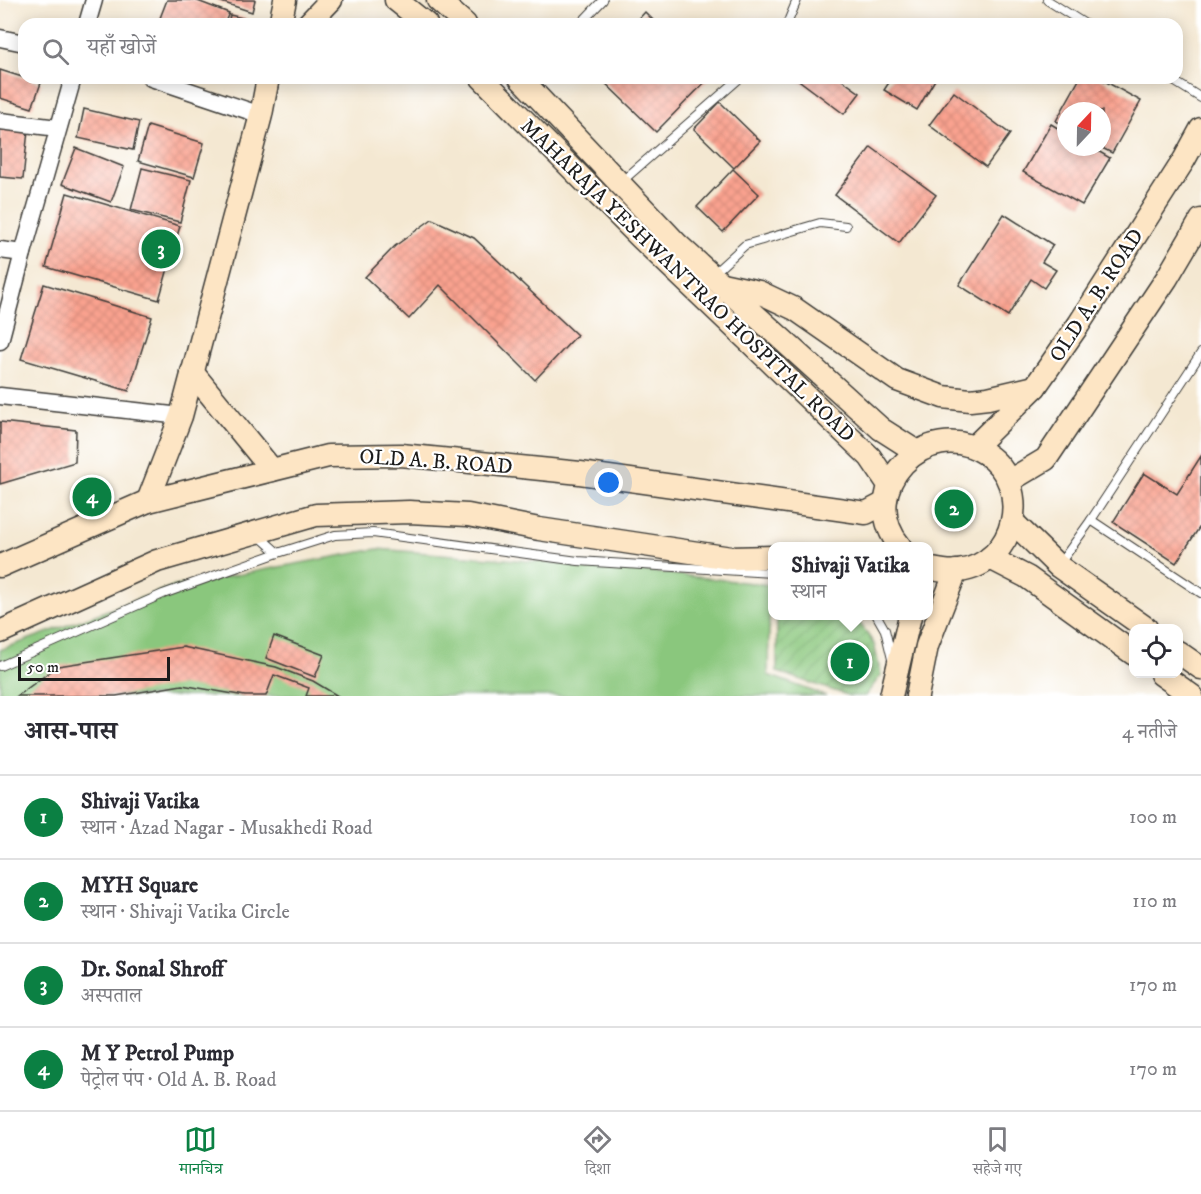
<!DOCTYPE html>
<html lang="hi">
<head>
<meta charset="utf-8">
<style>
  body { margin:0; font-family:"IM FELL DW Pica","Noto Serif Devanagari",serif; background:#f7f7f7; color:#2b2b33 }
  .controls { position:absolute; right:18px; bottom:18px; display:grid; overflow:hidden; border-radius:12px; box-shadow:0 3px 15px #0003 }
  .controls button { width:54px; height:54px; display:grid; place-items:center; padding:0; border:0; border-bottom:2px solid #e1e1e2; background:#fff; color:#2b2b33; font:30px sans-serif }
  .compass { position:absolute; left:1057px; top:102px; width:54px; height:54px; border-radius:50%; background:#fff; box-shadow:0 3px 15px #0003; rotate:22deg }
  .scale { position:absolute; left:18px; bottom:15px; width:152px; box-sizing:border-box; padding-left:6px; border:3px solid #1c1c1c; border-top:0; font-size:16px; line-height:21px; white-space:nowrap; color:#1c1c1c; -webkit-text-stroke:4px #fff; paint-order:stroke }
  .you { position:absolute; left:609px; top:483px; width:21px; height:21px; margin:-15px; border:4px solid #fff; border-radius:50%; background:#1a73e8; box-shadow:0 0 0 9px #1a73e833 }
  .badge { display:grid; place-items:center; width:39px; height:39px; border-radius:50%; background:#0b8043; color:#fff; font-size:20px; font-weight:700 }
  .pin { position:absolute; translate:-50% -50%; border:3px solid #fff; box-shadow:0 2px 6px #0006 }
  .popup { position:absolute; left:768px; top:542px; width:165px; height:78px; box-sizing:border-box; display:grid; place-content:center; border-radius:12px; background:#fff; filter:drop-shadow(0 2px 4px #0005); font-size:20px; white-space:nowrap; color:#7c7c81 }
  .popup b { font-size:22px; color:#2b2b33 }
  .popup::after { content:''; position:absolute; left:50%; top:100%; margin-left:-12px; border:12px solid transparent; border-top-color:#fff }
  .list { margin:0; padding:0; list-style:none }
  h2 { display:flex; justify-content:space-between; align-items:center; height:78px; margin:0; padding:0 24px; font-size:26px }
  h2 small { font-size:20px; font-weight:400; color:#7c7c81 }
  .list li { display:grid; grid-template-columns:39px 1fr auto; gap:18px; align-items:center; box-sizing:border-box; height:84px; padding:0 24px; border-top:2px solid #e1e1e2 }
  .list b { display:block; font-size:22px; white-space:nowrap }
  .list p { margin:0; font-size:20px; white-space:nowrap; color:#7c7c81 }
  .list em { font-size:20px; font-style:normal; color:#7c7c81 }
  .icon { flex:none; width:33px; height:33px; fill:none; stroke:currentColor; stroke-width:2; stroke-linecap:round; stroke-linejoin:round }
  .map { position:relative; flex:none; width:1201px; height:696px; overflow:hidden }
  .search { position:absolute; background:#fff; box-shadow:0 3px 15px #0003; left:18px; right:18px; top:18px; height:66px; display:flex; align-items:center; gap:15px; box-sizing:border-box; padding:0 21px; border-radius:18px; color:#7c7c81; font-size:22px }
  .sheet { height:414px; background:#fff }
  nav { display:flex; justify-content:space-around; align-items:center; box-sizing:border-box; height:84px; border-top:2px solid #e1e1e2; background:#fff; font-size:16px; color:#7c7c81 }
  nav a { display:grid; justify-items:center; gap:3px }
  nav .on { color:#0b8043 }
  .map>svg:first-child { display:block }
  .garden { fill:url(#garden-furrows); stroke:#53724c; stroke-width:1.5 }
  .pitch { fill:#8ac77d; stroke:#53724c; stroke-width:1.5 }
  .building { fill:url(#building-cross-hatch) }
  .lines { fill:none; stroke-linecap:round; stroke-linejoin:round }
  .lane-casing { stroke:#3c3b37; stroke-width:10 }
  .street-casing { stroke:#3c3b37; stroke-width:19 }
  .secondary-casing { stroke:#3c3b37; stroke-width:25 }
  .lane { stroke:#fff; stroke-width:8 }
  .street { stroke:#fff; stroke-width:16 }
  .secondary { stroke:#fde5c4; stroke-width:22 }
  .labels { text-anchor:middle; stroke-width:4.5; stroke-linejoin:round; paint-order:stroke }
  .street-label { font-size:21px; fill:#1c1c1c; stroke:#fff }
</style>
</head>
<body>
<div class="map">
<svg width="1201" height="696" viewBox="0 0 1201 696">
  <defs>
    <pattern id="garden-furrows" width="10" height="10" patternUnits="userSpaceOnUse" patternTransform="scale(1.5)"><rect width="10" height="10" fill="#8ac77d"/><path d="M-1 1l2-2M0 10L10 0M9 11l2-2" fill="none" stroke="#76aa6b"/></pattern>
    <pattern id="building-cross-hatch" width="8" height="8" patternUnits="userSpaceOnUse" patternTransform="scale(1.5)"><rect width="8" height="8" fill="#faa28f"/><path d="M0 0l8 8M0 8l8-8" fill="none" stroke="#d68b7b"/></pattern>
  </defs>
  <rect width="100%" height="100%" fill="#fff"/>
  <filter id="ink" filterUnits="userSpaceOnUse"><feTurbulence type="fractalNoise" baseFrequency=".0167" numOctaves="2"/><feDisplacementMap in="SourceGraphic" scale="12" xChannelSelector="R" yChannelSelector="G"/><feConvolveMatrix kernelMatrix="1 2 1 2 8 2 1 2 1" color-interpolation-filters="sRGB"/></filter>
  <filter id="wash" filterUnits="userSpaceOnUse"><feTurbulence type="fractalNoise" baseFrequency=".008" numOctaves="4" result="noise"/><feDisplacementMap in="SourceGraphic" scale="24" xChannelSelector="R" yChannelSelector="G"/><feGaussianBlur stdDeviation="1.35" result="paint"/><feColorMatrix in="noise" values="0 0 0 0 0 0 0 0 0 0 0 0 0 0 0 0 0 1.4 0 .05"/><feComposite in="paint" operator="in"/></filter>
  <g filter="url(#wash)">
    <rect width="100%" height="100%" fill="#f4e8d2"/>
    <!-- garden -->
    <path class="garden" d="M777,616H855L874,644L881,675L865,696H850L777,672Z"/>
    <!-- pitch -->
    <path class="pitch" d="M377,549L607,567L770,585L768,675L826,696H0V650L171,587Z"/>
    <g id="blocks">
      <!-- building -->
      <g class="building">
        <path d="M167,0H195L229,13L224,24H175L160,18Z"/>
        <path d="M215,0H255L252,12Z"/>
        <path d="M645,12L657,24H634Z"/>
        <path d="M230,15L247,19L246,24H228Z"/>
        <path d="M0,70L41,83L32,108L0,98Z"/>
        <path d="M600,78H709L656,132Z"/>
        <path d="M796,78H839L860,93L844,114Z"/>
        <path d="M892,78H936L917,110L884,90Z"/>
        <path d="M1080,78H1099L1141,101L1112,153L1102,148V111H1066V127L1056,121Z"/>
        <path d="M954,92L1010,134L986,167L929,125Z"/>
        <path d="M720,102L760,141L734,168L694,129Z"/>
        <path d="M84,109L139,122L133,150L78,138Z"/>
        <path d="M1051,124L1066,133V147H1091L1110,158L1082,205L1023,172Z"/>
        <path d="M148,126L204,143L194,177L138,161Z"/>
        <path d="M0,127L28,130L23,179L0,177Z"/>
        <path d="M871,147L936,195L899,243L835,195Z"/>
        <path d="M76,148L124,167L111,202L62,184Z"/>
        <path d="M142,168L191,180L180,222L131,210Z"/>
        <path d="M733,169L759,194L723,232L697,207Z"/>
        <path d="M67,193L180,226L159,300L46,267Z"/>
        <path d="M1004,214L1053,245L1042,262L1056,270L1044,288L1031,279L1008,316L959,285Z"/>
        <path d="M432,219L474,238L577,335L535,380L440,285L409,319L365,277L395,246Z"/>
        <path d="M44,284L152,317L129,391L21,359Z"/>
        <path d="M0,422L76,430L75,462L0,484Z"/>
        <path d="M1201,456V525L1176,563L1113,522L1144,473L1177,494Z"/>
        <path d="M274,636L324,655L315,677L266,658Z"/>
        <path d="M183,647L276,667L313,681L338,696H306L309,688L274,675L266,696H245L182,685L116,696H17L58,666Z"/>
      </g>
    </g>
  </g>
  <g filter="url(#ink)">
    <use href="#blocks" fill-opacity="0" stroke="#3c3b37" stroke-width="1.5"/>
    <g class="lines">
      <!-- lane casing -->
      <g class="lane-casing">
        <g id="lane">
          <path d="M1047,0L1085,24"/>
          <path d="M580,24L603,0"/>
          <path d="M787,24L797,0"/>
          <path d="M1169,78L1201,98"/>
          <path d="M620,183L740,78"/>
          <path d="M712,275L745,245L820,223L846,226"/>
          <path d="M1201,353L1091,520L1201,593"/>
          <path d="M258,535L278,553"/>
          <path d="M1058,566L1091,520"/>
          <path d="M877,616L885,630L892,659"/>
          <path d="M0,666L163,594L278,553L335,535L373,533L578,561L772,573"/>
        </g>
      </g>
      <!-- street casing -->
      <g class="street-casing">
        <g id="street">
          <path d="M87,24L94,0"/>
          <path d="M0,38L24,43"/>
          <path d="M151,78L261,115"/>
          <path d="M0,121L58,128"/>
          <path d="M0,250L23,253"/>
          <path d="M0,341L23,253L73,78"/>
          <path d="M0,396L181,416"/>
        </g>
      </g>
      <!-- secondary casing -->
      <g class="secondary-casing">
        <g id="secondary">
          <path d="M396,0L426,24"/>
          <path d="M438,0L465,24"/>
          <path d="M280,24L285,0"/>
          <path d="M308,24L331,0"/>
          <path d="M482,78L640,237L870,457L889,485"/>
          <path d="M520,78L678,245L881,429L917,452"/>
          <path d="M722,284L759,292L795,309L897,380L943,397L970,400L988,398L1035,387"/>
          <path d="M192,372L272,470"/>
          <path d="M974,447L1035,387L1079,324L1184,160L1201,129"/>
          <path d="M1009,481L1046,459L1167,278L1201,220"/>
          <path d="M148,501L181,416L261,115L268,78"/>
          <path d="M1013,522L1058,566L1146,628"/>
          <path d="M900,546C854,491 926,413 986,454C1033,486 1017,563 959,571C949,573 938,570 928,568"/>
          <path d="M990,558L1027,577L1134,654"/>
          <path d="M0,566L148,501L328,456L401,455L580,473L866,513L885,503"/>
          <path d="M0,632L157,561L316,515L409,512L468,515L539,529L731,558L772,557"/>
          <path d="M1178,652L1201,668"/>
          <path d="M1161,674L1192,696"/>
          <path d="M891,696L910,616"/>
          <path d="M917,696L927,646L956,571"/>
        </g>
      </g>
      <!-- lane -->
      <use href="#lane" class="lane"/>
      <!-- street -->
      <use href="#street" class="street"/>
      <!-- secondary -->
      <use href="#secondary" class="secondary"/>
    </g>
  </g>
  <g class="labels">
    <!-- street labels -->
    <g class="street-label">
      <text transform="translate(688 280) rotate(44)" y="7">MAHARAJA YESHWANTRAO HOSPITAL ROAD</text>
      <text transform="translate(1096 295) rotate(-57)" y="7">OLD A. B. ROAD</text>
      <text transform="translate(436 461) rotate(4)" y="7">OLD A. B. ROAD</text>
    </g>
  </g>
</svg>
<div class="controls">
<button><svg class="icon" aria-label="locate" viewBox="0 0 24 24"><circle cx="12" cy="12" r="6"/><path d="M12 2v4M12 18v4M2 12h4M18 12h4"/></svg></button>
</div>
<svg class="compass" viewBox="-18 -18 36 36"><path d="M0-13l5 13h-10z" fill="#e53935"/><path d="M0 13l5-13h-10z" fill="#7c7c81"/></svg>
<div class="scale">50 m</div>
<div class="you"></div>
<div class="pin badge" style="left:850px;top:662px">1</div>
<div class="popup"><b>Shivaji Vatika</b>स्थान</div>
<div class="pin badge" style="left:954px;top:509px">2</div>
<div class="pin badge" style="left:161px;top:249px">3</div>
<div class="pin badge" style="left:92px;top:497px">4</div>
<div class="search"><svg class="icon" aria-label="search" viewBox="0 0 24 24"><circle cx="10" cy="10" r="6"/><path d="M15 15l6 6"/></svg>यहाँ खोजें</div>
</div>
<section class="sheet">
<h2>आस-पास<small>4 नतीजे</small></h2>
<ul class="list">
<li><span class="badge">1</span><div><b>Shivaji Vatika</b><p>स्थान · Azad Nagar - Musakhedi Road</p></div><em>100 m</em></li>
<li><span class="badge">2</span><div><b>MYH Square</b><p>स्थान · Shivaji Vatika Circle</p></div><em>110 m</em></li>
<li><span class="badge">3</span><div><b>Dr. Sonal Shroff</b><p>अस्पताल</p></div><em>170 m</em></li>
<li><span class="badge">4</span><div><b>M Y Petrol Pump</b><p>पेट्रोल पंप · Old A. B. Road</p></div><em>170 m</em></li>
</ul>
</section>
<nav>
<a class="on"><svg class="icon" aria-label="map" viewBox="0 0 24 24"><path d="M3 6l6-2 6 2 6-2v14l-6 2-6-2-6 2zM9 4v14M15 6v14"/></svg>मानचित्र</a>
<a><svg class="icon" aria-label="directions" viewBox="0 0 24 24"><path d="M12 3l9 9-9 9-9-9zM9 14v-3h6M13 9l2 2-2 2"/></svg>दिशा</a>
<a><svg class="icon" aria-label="saved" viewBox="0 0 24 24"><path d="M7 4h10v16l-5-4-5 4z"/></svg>सहेजे गए</a>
</nav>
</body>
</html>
